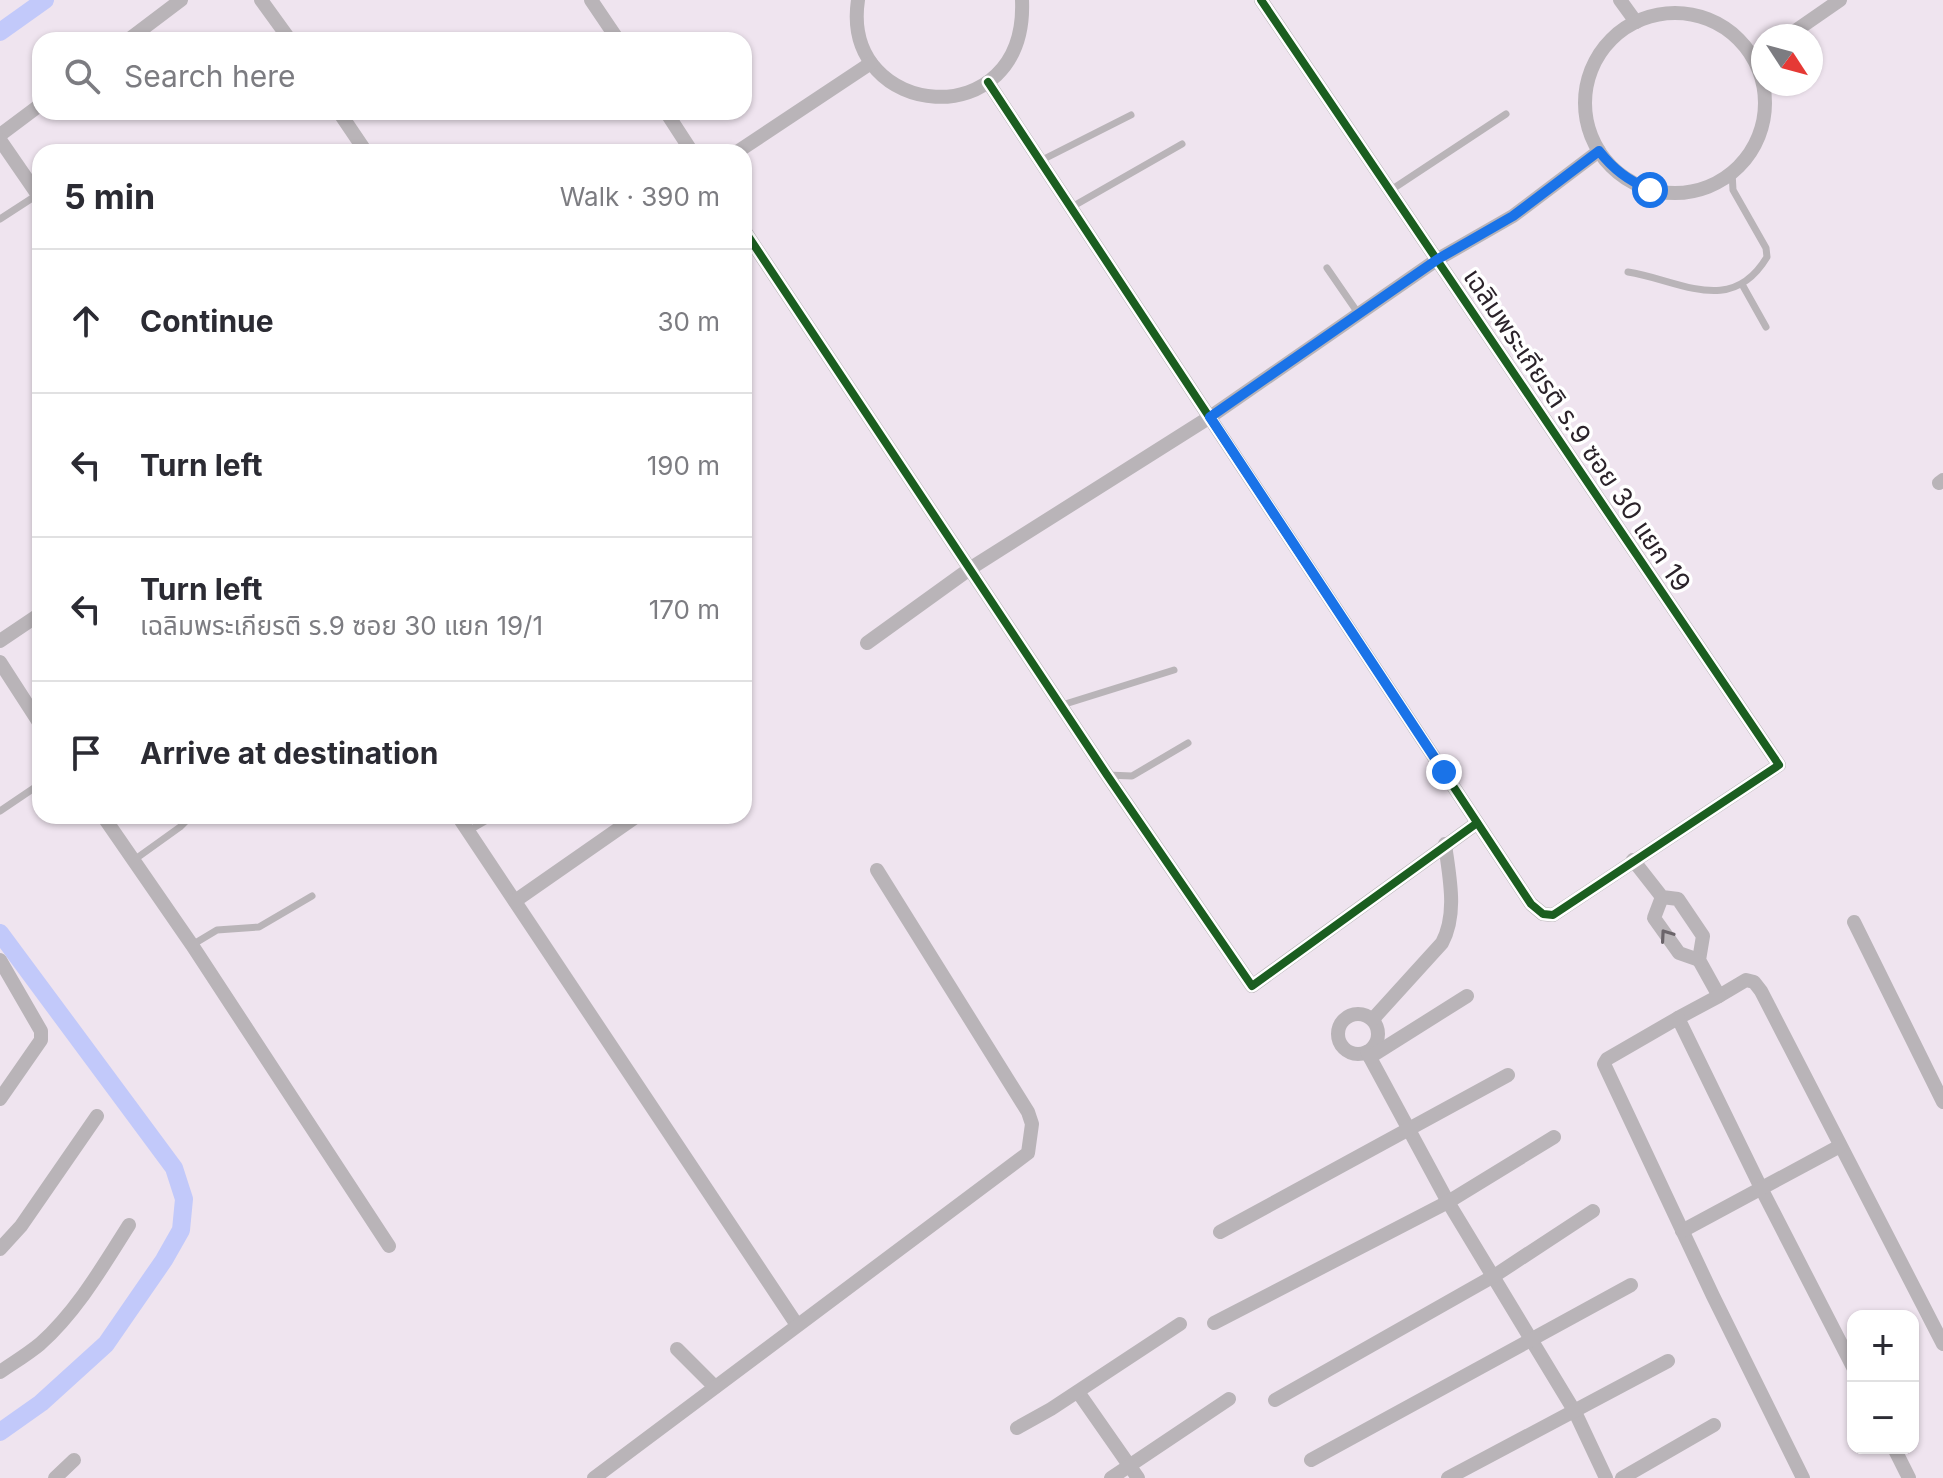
<!DOCTYPE html>
<html lang="en">
<head>
<meta charset="utf-8">
<style>
  body { margin:0; font-family:Inter,"Noto Sans Thai",sans-serif; background:#f7f7f7; color:#2b2b33 }
  .controls { position:absolute; right:24px; bottom:24px; display:grid; overflow:hidden; border-radius:16px; box-shadow:0 2px 6px #0004 }
  .controls button { width:72px; height:72px; display:grid; place-items:center; padding:0; border:0; border-bottom:2px solid #e1e1e2; background:#fff; color:#2b2b33; font:40px sans-serif }
  .compass { position:absolute; left:1751px; top:24px; width:72px; height:72px; border-radius:50%; background:#fff; box-shadow:0 2px 6px #0004; rotate:126deg }
  .stop { position:absolute; width:24px; height:24px; margin:-18px; border:6px solid #1a73e8; border-radius:50%; background:#fff }
  .stop.end { background:#1a73e8; border-color:#fff; box-shadow:0 2px 8px #0008 }
  .list { margin:0; padding:0; list-style:none }
  h2 { display:flex; justify-content:space-between; align-items:center; height:104px; margin:0; padding:0 32px; font-size:34px }
  h2 small { font-size:26px; font-weight:400; color:#7c7c81 }
  .list li { display:grid; grid-template-columns:52px 1fr auto; gap:24px; align-items:center; box-sizing:border-box; height:144px; padding:0 32px; border-top:2px solid #e1e1e2 }
  .list b { display:block; font-size:30px; white-space:nowrap }
  .list p { margin:0; font-size:26px; white-space:nowrap; color:#7c7c81 }
  .list em { font-size:26px; font-style:normal; color:#7c7c81 }
  .icon { flex:none; width:44px; height:44px; fill:none; stroke:currentColor; stroke-width:2; stroke-linecap:round; stroke-linejoin:round }
  .map { position:relative; flex:none; width:1943px; height:1478px; overflow:hidden }
  .search { position:absolute; background:#fff; box-shadow:0 2px 6px #0004; left:32px; top:32px; width:720px; height:88px; display:flex; align-items:center; gap:20px; box-sizing:border-box; padding:0 28px; border-radius:24px; color:#7c7c81; font-size:30px }
  .panel { position:absolute; background:#fff; box-shadow:0 2px 6px #0004; left:32px; top:144px; width:720px; height:680px; border-radius:24px }
  .map>svg:first-child { display:block }
  .lines { fill:none; stroke-linecap:round; stroke-linejoin:round }
  .canal { stroke:#c2c9fa; stroke-width:18 }
  .service { stroke:#b9b4b8; stroke-width:7 }
  .minor { stroke:#b9b4b8; stroke-width:14 }
  .cycleway-casing { stroke:#fff; stroke-width:13 }
  .cycleway { stroke:#1b5e20; stroke-width:8 }
  .oneway { stroke:#6b646a }
  .route { stroke:#1a73e8; stroke-width:10 }
  .labels { text-anchor:middle; stroke-width:7; stroke-linejoin:round; paint-order:stroke }
  .street-label { font-size:26px; fill:#2b232a; stroke:#fff }
</style>
</head>
<body>
<div class="map">
<svg width="1943" height="1478" viewBox="0 0 1943 1478">
  <rect width="100%" height="100%" fill="#efe4ef"/>
  <g class="lines">
    <!-- canal -->
    <g class="canal">
      <path d="M0,32L45,0"/>
      <path d="M0,933L174,1168L184,1199L181,1230L164,1260L106,1344L41,1403L0,1432"/>
    </g>
    <!-- service -->
    <g class="service">
      <path d="M1040,161L1131,115"/>
      <path d="M1391,190L1506,114"/>
      <path d="M1070,208L1182,144"/>
      <path d="M0,219L37,195"/>
      <path d="M1327,268L1358,313"/>
      <path d="M1628,272C1680,280 1731,317 1767,257L1766,248L1733,190L1732,172"/>
      <path d="M1743,286L1766,327"/>
      <path d="M1062,705L1174,670"/>
      <path d="M1107,775L1132,776L1188,743"/>
      <path d="M0,811L40,784"/>
      <path d="M109,825L123,816"/>
      <path d="M468,831L494,816"/>
      <path d="M134,860L180,827L186,821L185,816"/>
      <path d="M192,945L217,930L259,927L312,896"/>
    </g>
    <!-- minor -->
    <g class="minor">
      <path d="M261,0L290,40"/>
      <path d="M591,0L618,40"/>
      <path d="M858,0C840,120 1028,138 1022,0"/>
      <path d="M1620,0L1636,22"/>
      <circle cx="1675" cy="103" r="90"/>
      <path d="M1788,36L1840,0"/>
      <path d="M128,40L181,0"/>
      <path d="M988,82L1531,904L1543,914L1553,915L1779,765L1261,0"/>
      <path d="M339,112L366,152"/>
      <path d="M666,112L692,152"/>
      <path d="M0,135L40,105"/>
      <path d="M0,140L40,198"/>
      <path d="M737,152L871,63"/>
      <path d="M744,230L1107,775L1252,986L1477,823"/>
      <path d="M1939,483L1943,480"/>
      <path d="M0,641L40,614"/>
      <path d="M867,643L971,568L1210,417L1438,259L1513,216L1599,151"/>
      <path d="M0,662L40,724"/>
      <path d="M103,816L192,945L389,1246"/>
      <path d="M458,816L797,1325"/>
      <path d="M1633,860L1662,897L1678,899L1703,936L1699,960L1719,996L1746,980L1754,982L1761,991L1943,1344"/>
      <path d="M1662,897L1654,918L1679,953L1699,960"/>
      <path d="M515,901L637,816"/>
      <path d="M1854,922L1943,1102"/>
      <path d="M0,960L41,1031V1040L0,1099"/>
      <path d="M1719,996L1678,1018L1761,1188L1853,1367"/>
      <circle cx="1358" cy="1034" r="20"/>
      <path d="M1678,1018L1607,1059L1604,1064L1713,1296L1803,1478"/>
      <path d="M1373,1019L1442,943C1458,913 1449,876 1445,844"/>
      <path d="M1367,1052L1448,1202L1575,1412L1606,1478"/>
      <path d="M1370,1057L1467,996"/>
      <path d="M1682,1231L1840,1146"/>
      <path d="M1220,1232L1508,1075"/>
      <path d="M0,1249L21,1226L97,1116"/>
      <path d="M1214,1323L1448,1202L1554,1137"/>
      <path d="M677,1349L715,1387"/>
      <path d="M0,1372C13,1363 28,1354 40,1344C77,1311 103,1266 129,1225"/>
      <path d="M1078,1392L1138,1478"/>
      <path d="M1275,1400L1494,1276L1593,1211"/>
      <path d="M1017,1428L1051,1409L1180,1324"/>
      <path d="M1894,1448L1909,1478"/>
      <path d="M1311,1460L1631,1285"/>
      <path d="M55,1478L74,1460"/>
      <path d="M594,1478L1028,1153L1032,1124L1028,1112L877,870"/>
      <path d="M1111,1478L1229,1399"/>
      <path d="M1448,1478L1668,1361"/>
      <path d="M1622,1478L1714,1425"/>
    </g>
    <!-- cycleway casing -->
    <g class="cycleway-casing">
      <g id="cycleway">
        <path d="M988,82L1531,904L1543,914L1553,915L1779,765L1261,0"/>
        <path d="M744,230L1107,775L1252,986L1477,823"/>
      </g>
    </g>
    <!-- cycleway -->
    <use href="#cycleway" class="cycleway"/>
  </g>
  <!-- one-way arrows -->
  <defs><path id="oneway-chevron" d="M-2-3.5L2.5 0L-2 3.5" fill="none" stroke-width="1.6" stroke-linecap="round" stroke-linejoin="round" transform="scale(2)"/></defs>
  <use class="oneway" href="#oneway-chevron" transform="translate(1666 935) rotate(-125)"/>
  <g class="lines">
    <!-- route -->
    <path class="route" d="M1444,772L1210,417L1438,259L1513,216L1599,151C1614,170 1628,180 1650,190"/>
  </g>
  <g class="labels">
    <!-- street labels -->
    <g class="street-label">
      <text transform="translate(1577 430) rotate(56)" y="9">เฉลิมพระเกียรติ ร.9 ซอย 30 แยก 19</text>
    </g>
  </g>
</svg>
<div class="controls">
<button>+</button>
<button>−</button>
</div>
<svg class="compass" viewBox="-18 -18 36 36"><path d="M0-13l5 13h-10z" fill="#e53935"/><path d="M0 13l5-13h-10z" fill="#7c7c81"/></svg>
<div class="stop" style="left:1650px;top:190px"></div>
<div class="stop end" style="left:1444px;top:772px"></div>
<div class="search"><svg class="icon" aria-label="search" viewBox="0 0 24 24"><circle cx="10" cy="10" r="6"/><path d="M15 15l6 6"/></svg>Search here</div>
<section class="panel">
<h2>5 min<small>Walk · 390 m</small></h2>
<ul class="list">
<li><svg class="icon" aria-label="ahead" viewBox="0 0 24 24"><path d="M12 20V5M6 11l6-6 6 6"/></svg><div><b>Continue</b></div><em>30 m</em></li>
<li><svg class="icon" aria-label="left" viewBox="0 0 24 24"><path d="M17 20v-9H6M10 6l-5 5 5 5"/></svg><div><b>Turn left</b></div><em>190 m</em></li>
<li><svg class="icon" aria-label="left" viewBox="0 0 24 24"><path d="M17 20v-9H6M10 6l-5 5 5 5"/></svg><div><b>Turn left</b><p>เฉลิมพระเกียรติ ร.9 ซอย 30 แยก 19/1</p></div><em>170 m</em></li>
<li><svg class="icon" aria-label="arrive" viewBox="0 0 24 24"><path d="M6 21V4h12l-3 4 3 4H6"/></svg><div><b>Arrive at destination</b></div></li>
</ul>
</section>
</div>
</body>
</html>
